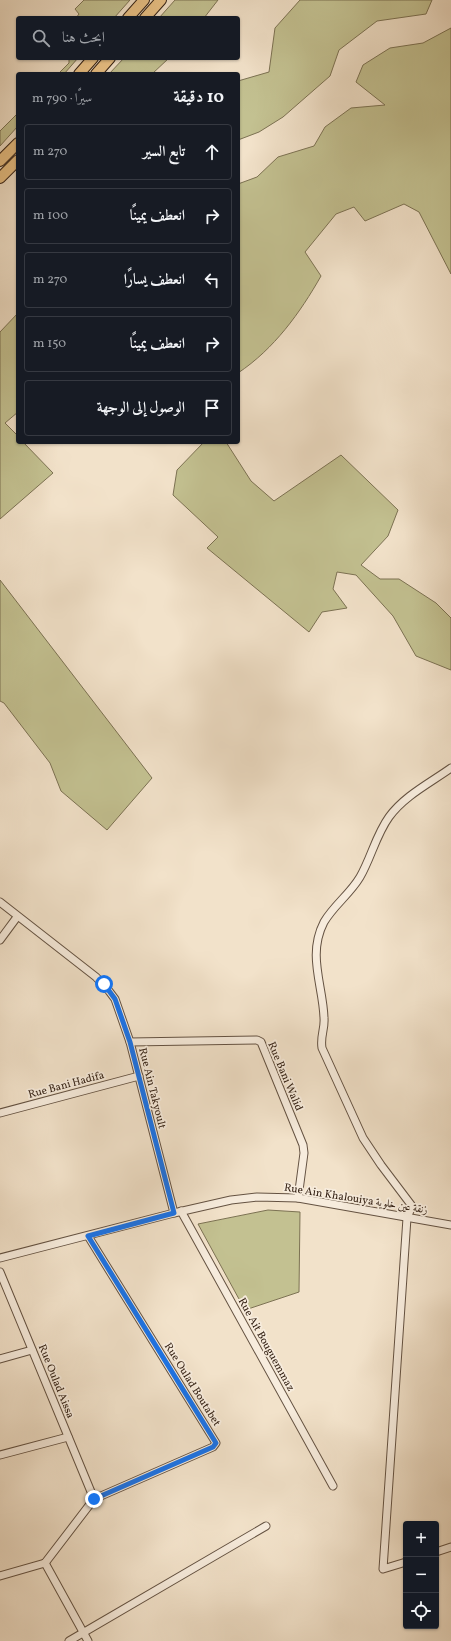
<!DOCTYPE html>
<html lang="ar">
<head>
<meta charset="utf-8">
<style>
  body { margin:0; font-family:Vollkorn,Amiri,serif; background:#242831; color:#f1f3f6; direction:rtl }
  .controls { position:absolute; right:12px; bottom:12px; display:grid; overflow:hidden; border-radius:4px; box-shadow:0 1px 3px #0004 }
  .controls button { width:36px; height:36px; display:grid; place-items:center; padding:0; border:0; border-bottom:1px solid #363941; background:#171b24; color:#f1f3f6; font:20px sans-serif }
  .stop { position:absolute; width:12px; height:12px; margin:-9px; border:3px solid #1a73e8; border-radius:50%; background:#fff }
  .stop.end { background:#1a73e8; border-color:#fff; box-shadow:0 1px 4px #0008 }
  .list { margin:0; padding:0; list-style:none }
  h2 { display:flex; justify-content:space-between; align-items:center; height:52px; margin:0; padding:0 16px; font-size:17px }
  h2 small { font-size:13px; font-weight:400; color:#9ea1a6 }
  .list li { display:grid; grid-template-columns:26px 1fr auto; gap:12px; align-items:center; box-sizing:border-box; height:56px; margin:0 8px 8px; padding:0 8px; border:1px solid #363941; border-radius:4px }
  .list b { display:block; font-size:15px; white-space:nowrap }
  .list em { font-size:13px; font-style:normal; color:#9ea1a6 }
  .icon { flex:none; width:22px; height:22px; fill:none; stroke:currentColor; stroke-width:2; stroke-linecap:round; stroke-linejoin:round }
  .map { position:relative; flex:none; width:451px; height:1641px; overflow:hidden; direction:ltr }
  .search { position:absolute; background:#171b24; box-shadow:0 1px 3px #0004; left:16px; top:16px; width:224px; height:44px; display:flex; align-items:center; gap:10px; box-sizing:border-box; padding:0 14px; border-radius:4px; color:#9ea1a6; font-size:15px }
  .panel { position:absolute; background:#171b24; box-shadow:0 1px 3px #0004; left:16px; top:72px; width:224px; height:372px; border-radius:4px; direction:rtl }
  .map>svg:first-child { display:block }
  .green { fill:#c3c191; stroke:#7c7253 }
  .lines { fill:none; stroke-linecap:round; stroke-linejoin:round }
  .minor-casing { stroke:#645242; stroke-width:9 }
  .highway-casing { stroke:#352215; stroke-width:12 }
  .minor { stroke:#f7ecdd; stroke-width:7 }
  .highway { stroke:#e9c185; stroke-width:10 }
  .route { stroke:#1a73e8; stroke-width:5 }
  .labels { text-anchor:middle; stroke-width:3.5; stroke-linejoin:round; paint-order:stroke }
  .street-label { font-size:11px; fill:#352215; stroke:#f7ecdd }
</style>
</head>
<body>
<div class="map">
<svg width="451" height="1641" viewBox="0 0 451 1641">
  <rect width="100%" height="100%" fill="#f2e2ca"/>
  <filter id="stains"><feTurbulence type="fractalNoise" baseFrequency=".005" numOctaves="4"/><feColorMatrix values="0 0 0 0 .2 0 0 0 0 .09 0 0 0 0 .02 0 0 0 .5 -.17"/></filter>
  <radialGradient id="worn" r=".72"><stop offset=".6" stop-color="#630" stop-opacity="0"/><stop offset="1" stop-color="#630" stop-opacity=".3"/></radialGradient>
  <!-- green -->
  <g class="green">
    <path d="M84,0H130L114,18H76L79,14L75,9Z"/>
    <path d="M175,0H218L204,18H159Z"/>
    <path d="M300,0H432L426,14L377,21L339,50L330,76L283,117L259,132L238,140V81L269,72L275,28Z"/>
    <path d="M451,28V274L419,212L404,204L365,221L354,207L336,214L305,252L321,276C300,313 274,349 238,373V184L257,177L278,157L314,146L325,127L351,108L385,105L356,82L363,65L390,48L423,43Z"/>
    <path d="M67,58H78L64,74H58L69,63V60Z"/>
    <path d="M124,58H169L152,74H109Z"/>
    <path d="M18,113V126L0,146V131Z"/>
    <path d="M18,313V412L5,423L18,436V442H23L53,473L0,519V332Z"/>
    <path d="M204,442H226L251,481L274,501L341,455L398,510L388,536L361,565L380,579H399L436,603L451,618V670L416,656L393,616L356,575L337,572L333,589L347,608L322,612L309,632L207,548L218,537L173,495L177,470Z"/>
    <path d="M0,580L152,778L107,830L61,791L50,763L4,703L0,701Z"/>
    <path d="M268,1210L300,1212L299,1292L245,1310L198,1224Z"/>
  </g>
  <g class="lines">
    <!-- minor casing -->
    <g class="minor-casing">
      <g id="minor">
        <path d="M0,902L96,977L109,991L115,999L130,1042L174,1213"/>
        <path d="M0,940L17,917"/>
        <path d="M130,1042L257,1040L261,1042L303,1145L304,1153L298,1198"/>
        <path d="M0,1113L139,1076"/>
        <path d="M181,1211L333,1486"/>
        <path d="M0,1258L174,1213L231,1200L257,1197L298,1198L451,1225"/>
        <path d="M0,1272L94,1499"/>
        <path d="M0,1359L32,1350"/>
        <path d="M0,1455L68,1437"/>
        <path d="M436,1552L451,1547"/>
        <path d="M406,1562L383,1569L407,1218L412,1206L381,1165L363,1138L322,1048C320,1036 325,1029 324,1018C323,985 307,955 324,922C334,905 350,894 360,877C371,858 376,835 389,817C404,796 430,783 451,768"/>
        <path d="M45,1563L94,1499L213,1447L216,1443L88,1236"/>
        <path d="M45,1563L88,1641"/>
        <path d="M0,1576L45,1563"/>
        <path d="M69,1641L266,1526"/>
      </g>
    </g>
    <!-- highway casing -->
    <g class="highway-casing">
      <g id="highway">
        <path d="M128,18L144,0"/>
        <path d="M145,18L161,0"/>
        <path d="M79,74L93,58"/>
        <path d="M96,74L110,58"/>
        <path d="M0,161L18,143"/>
        <path d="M0,178L18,160"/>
      </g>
    </g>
    <!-- minor -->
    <use href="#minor" class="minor"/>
    <!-- highway -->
    <use href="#highway" class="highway"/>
  </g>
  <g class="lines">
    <!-- route -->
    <path class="route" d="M94,1499L213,1447L216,1443L88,1236L174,1213L130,1042L115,999L104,984"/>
  </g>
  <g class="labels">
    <!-- street labels -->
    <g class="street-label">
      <text transform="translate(286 1076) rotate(67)" y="4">Rue Bani Walid</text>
      <text transform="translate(66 1084) rotate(-15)" y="4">Rue Bani Hadifa</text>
      <text transform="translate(153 1088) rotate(76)" y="4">Rue Ain Takyoult</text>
      <text transform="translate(356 1198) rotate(9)" y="4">Rue Ain Khalouiya زنقة عين خلوية</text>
      <text transform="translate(267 1344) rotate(61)" y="4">Rue Ait Bouguemmaz</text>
      <text transform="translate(57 1381) rotate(68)" y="4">Rue Oulad Aissa</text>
      <text transform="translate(193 1384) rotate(58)" y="4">Rue Oulad Boutabet</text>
    </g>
  </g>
  <rect width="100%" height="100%" filter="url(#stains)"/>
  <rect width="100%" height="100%" fill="url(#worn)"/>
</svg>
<div class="controls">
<button>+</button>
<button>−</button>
<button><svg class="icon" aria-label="locate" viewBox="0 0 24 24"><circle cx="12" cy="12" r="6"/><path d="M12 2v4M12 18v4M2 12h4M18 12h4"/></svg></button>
</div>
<div class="stop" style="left:104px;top:984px"></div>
<div class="stop end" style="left:94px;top:1499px"></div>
<div class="search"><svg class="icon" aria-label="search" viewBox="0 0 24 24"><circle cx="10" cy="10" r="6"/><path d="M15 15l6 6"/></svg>ابحث هنا</div>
<section class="panel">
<h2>10 دقيقة<small>سيرًا · 790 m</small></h2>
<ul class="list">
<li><svg class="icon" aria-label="ahead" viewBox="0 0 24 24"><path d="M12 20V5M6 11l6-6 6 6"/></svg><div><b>تابع السير</b></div><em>270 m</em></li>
<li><svg class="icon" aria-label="right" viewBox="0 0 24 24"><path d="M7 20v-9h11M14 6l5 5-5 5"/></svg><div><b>انعطف يمينًا</b></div><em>100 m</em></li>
<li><svg class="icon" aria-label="left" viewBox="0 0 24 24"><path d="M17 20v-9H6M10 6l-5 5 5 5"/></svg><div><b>انعطف يسارًا</b></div><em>270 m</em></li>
<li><svg class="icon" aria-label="right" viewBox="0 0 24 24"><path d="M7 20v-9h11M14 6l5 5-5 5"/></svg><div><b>انعطف يمينًا</b></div><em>150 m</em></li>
<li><svg class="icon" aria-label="arrive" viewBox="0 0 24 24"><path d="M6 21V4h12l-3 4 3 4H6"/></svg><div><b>الوصول إلى الوجهة</b></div></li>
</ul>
</section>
</div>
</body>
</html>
